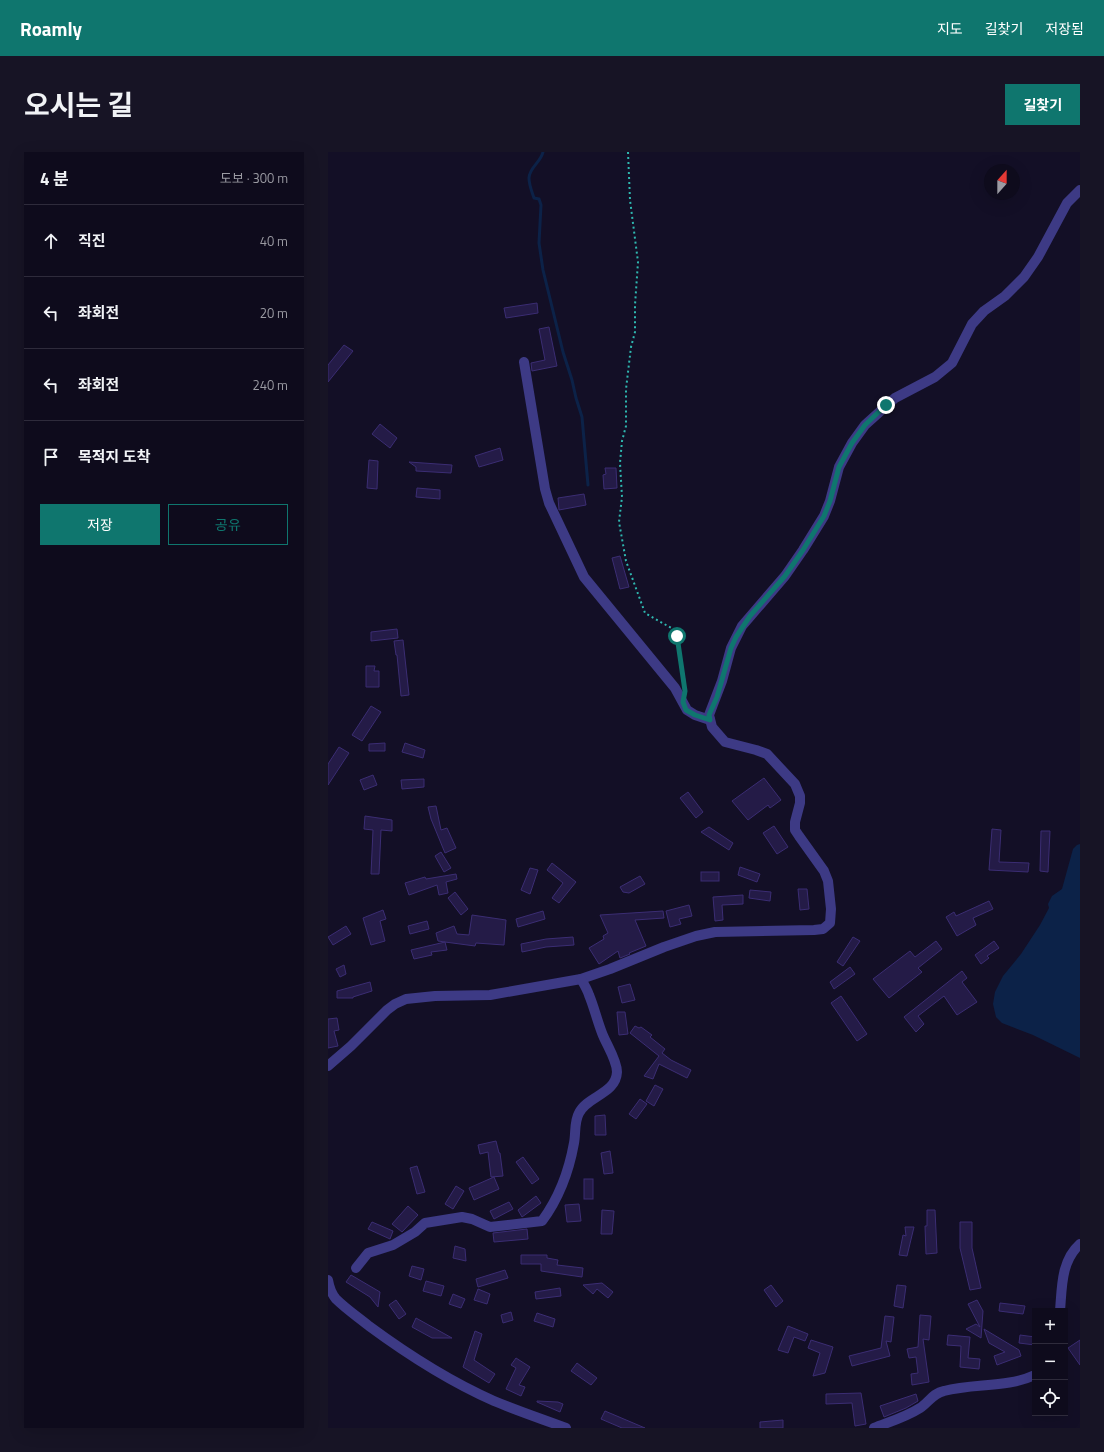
<!DOCTYPE html>
<html lang="ko">
<head>
<meta charset="utf-8">
<style>
  body { margin:0; font-family:"Titillium Web","Noto Sans KR",sans-serif; background:#171425; color:#f1f3f6 }
  .controls { position:absolute; right:12px; bottom:12px; display:grid; overflow:hidden; border-radius:0px; box-shadow:0 4px 16px #0002 }
  .controls button { width:36px; height:36px; display:grid; place-items:center; padding:0; border:0; border-bottom:1px solid #2e2b3b; background:#0e0b1c; color:#f1f3f6; font:20px sans-serif }
  .compass { position:absolute; left:656px; top:12px; width:36px; height:36px; border-radius:50%; background:#0e0b1c; box-shadow:0 4px 16px #0002; rotate:21deg }
  .stop { position:absolute; width:12px; height:12px; margin:-9px; border:3px solid #0f766e; border-radius:50%; background:#fff }
  .stop.end { background:#0f766e; border-color:#fff; box-shadow:0 1px 4px #0008 }
  .list { margin:0; padding:0; list-style:none }
  h2 { display:flex; justify-content:space-between; align-items:center; height:52px; margin:0; padding:0 16px; font-size:17px }
  h2 small { font-size:13px; font-weight:400; color:#9b9ba3 }
  .list li { display:grid; grid-template-columns:26px 1fr auto; gap:12px; align-items:center; box-sizing:border-box; height:72px; padding:0 16px; border-top:1px solid #2e2b3b }
  .list b { display:block; font-size:15px; white-space:nowrap }
  .list em { font-size:13px; font-style:normal; color:#9b9ba3 }
  .actions { display:flex; gap:8px; padding:12px 16px }
  .actions a { flex:1; padding:9px 0; border:1px solid #0f766e; border-radius:0px; text-align:center; font-size:14px; color:#0f766e }
  .actions .main { background:#0f766e; color:#fff }
  .icon { flex:none; width:22px; height:22px; fill:none; stroke:currentColor; stroke-width:2; stroke-linecap:round; stroke-linejoin:round }
  .map { position:relative; flex:none; width:752px; height:1276px; overflow:hidden; border-radius:0px }
  header { display:flex; align-items:center; gap:24px; box-sizing:border-box; height:56px; padding:0 20px; background:#0f766e; color:#fff }
  header strong { font-size:19px }
  nav { display:flex; gap:22px; margin-inline-start:auto; font-size:14px }
  .intro { display:flex; align-items:center; justify-content:space-between; box-sizing:border-box; height:96px; padding:0 24px }
  h1 { margin:0; font-size:28px }
  .button { padding:10px 18px; border-radius:0px; background:#0f766e; color:#fff; font-size:14px; font-weight:700 }
  main { display:flex; gap:24px; padding:0 24px }
  aside { flex:1; background:#0e0b1c; border-radius:0px; box-shadow:0 4px 16px #0002 }
  .map>svg:first-child { display:block }
  .water { fill:#0c2248 }
  .lines { fill:none; stroke-linecap:round; stroke-linejoin:round }
  .stream { stroke:#0c2248; stroke-width:3 }
  .building { fill:#241b47; stroke:#3b2d73 }
  .path { stroke:#2fb8b0; stroke-width:2; stroke-dasharray:2 3; stroke-linecap:butt }
  .minor { stroke:#3d3a85; stroke-width:10 }
  .route { stroke:#0f766e; stroke-width:5 }
</style>
</head>
<body>
<header>
<strong>Roamly</strong>
<nav><a>지도</a><a>길찾기</a><a>저장됨</a></nav>
</header>
<div class="intro"><h1>오시는 길</h1><a class="button">길찾기</a></div>
<main>
<aside>
<h2>4 분<small>도보 · 300 m</small></h2>
<ul class="list">
<li><svg class="icon" aria-label="ahead" viewBox="0 0 24 24"><path d="M12 20V5M6 11l6-6 6 6"/></svg><div><b>직진</b></div><em>40 m</em></li>
<li><svg class="icon" aria-label="left" viewBox="0 0 24 24"><path d="M17 20v-9H6M10 6l-5 5 5 5"/></svg><div><b>좌회전</b></div><em>20 m</em></li>
<li><svg class="icon" aria-label="left" viewBox="0 0 24 24"><path d="M17 20v-9H6M10 6l-5 5 5 5"/></svg><div><b>좌회전</b></div><em>240 m</em></li>
<li><svg class="icon" aria-label="arrive" viewBox="0 0 24 24"><path d="M6 21V4h12l-3 4 3 4H6"/></svg><div><b>목적지 도착</b></div></li>
</ul>
<div class="actions"><a class="main">저장</a><a>공유</a></div>
</aside>
<div class="map">
<svg width="752" height="1276" viewBox="0 0 752 1276">
  <rect width="100%" height="100%" fill="#130f26"/>
  <!-- water -->
  <path class="water" d="M752,692V906L705,883L674,871L668,865L665,852L667,840L675,824L693,802L712,773L721,756L720,752L724,744L734,737L745,697L749,693Z"/>
  <g class="lines">
    <!-- stream -->
    <path class="stream" d="M215,0C213,10 201,16 201,26C201,33 204,40 206,46L211,47L213,53L211,91L215,118L235,200L244,228L248,246L254,265L260,333"/>
  </g>
  <!-- building -->
  <g class="building">
    <path d="M209,151L210,161L178,166L176,156Z"/>
    <path d="M221,175L229,214L204,219L203,211L217,208L211,177Z"/>
    <path d="M16,193L25,199L0,230V213Z"/>
    <path d="M52,272L69,286L62,296L44,282Z"/>
    <path d="M172,296L175,308L151,315L147,304Z"/>
    <path d="M41,308L50,309L49,337L39,336Z"/>
    <path d="M81,310L124,313L123,321L88,319V315Z"/>
    <path d="M277,316H288L289,336L276,337L275,323L278,322Z"/>
    <path d="M89,336L112,338V347L88,345Z"/>
    <path d="M256,342L258,353L231,358L230,346Z"/>
    <path d="M292,404L301,435L292,437L284,406Z"/>
    <path d="M69,477L70,486L43,489V480Z"/>
    <path d="M75,488L81,543L73,544L69,503H68L66,489Z"/>
    <path d="M38,514H47L46,519H51V535H38Z"/>
    <path d="M43,554L53,560L34,589L24,583Z"/>
    <path d="M57,591V599H41V592Z"/>
    <path d="M77,591L97,598L95,606L74,600Z"/>
    <path d="M11,595L21,601L0,633V612Z"/>
    <path d="M45,623L49,633L36,638L32,628Z"/>
    <path d="M436,626L453,648L442,656L440,653L420,668L404,649Z"/>
    <path d="M96,627V635L74,637L73,628Z"/>
    <path d="M360,640L375,660L368,666L352,646Z"/>
    <path d="M108,654L113,678L119,676L128,696L117,701L103,667L100,655Z"/>
    <path d="M37,664L64,668V679L53,678L51,722H43L45,678L36,677Z"/>
    <path d="M446,674L460,695L449,702L435,681Z"/>
    <path d="M381,675L405,691L401,698L373,680Z"/>
    <path d="M664,677L673,678L671,710L701,711L700,720L661,718Z"/>
    <path d="M713,679H722L720,720L712,719Z"/>
    <path d="M113,700L123,716L116,720L107,704Z"/>
    <path d="M224,711L248,730L231,751L224,746L235,731L219,718Z"/>
    <path d="M412,715L432,722L429,730L410,723Z"/>
    <path d="M202,716L210,718L202,742L193,738Z"/>
    <rect x="373" y="720" width="18" height="9"/>
    <path d="M128,722L129,727L118,730L120,741L111,743L109,733L81,743L77,731L97,725L98,727Z"/>
    <path d="M312,724L317,732L301,741L295,740L292,735Z"/>
    <path d="M470,737H479L481,757L472,758Z"/>
    <path d="M422,738L443,740L442,749L421,746Z"/>
    <path d="M127,740L140,757L133,763L120,746Z"/>
    <path d="M415,743V752L394,753L395,768L387,769L385,745Z"/>
    <path d="M661,749L665,757L645,766L648,773L629,784L618,765L626,760L628,764Z"/>
    <path d="M361,753L364,764L351,767L353,772L342,775L338,759Z"/>
    <path d="M55,758L58,767L52,769L57,789L43,793L35,766Z"/>
    <path d="M215,759L217,767L190,775L188,767Z"/>
    <path d="M335,759L336,766L307,768L318,794L301,801L302,802L292,806L290,799L271,812L261,796L276,787L275,784L280,781L272,763Z"/>
    <path d="M144,763L178,768L176,793L148,791L147,794L117,790L119,798L103,800L104,803L86,807L83,798L117,790L110,789L108,781L126,774L129,782L141,783Z"/>
    <path d="M99,769L101,777L82,782L80,774Z"/>
    <path d="M18,774L23,782L5,793L0,785Z"/>
    <path d="M245,785L246,793L218,795L194,800L193,792L218,787Z"/>
    <path d="M525,785L532,789L515,814L509,810Z"/>
    <path d="M608,789L614,797L590,816L594,820L561,846L545,827L582,799L587,805Z"/>
    <path d="M666,789L671,796L659,804L661,806L653,812L647,803Z"/>
    <path d="M16,813L18,822L12,825L8,817Z"/>
    <path d="M522,815L527,822L506,837L502,830Z"/>
    <path d="M634,819L639,826L634,830L649,850L629,863L616,844L590,864L596,872L588,880L576,865Z"/>
    <path d="M42,830L44,839L25,845V846H9V839Z"/>
    <path d="M302,832L307,848L294,851L290,835Z"/>
    <path d="M513,844L539,882L529,889L503,851Z"/>
    <path d="M289,860H297L300,882L291,883Z"/>
    <path d="M9,866L11,878L6,879L10,894L0,896V867Z"/>
    <path d="M307,874L311,876L313,875L324,883L322,885L337,897L334,901L343,908L363,918L359,926L331,912L325,927L316,924L331,904L302,881Z"/>
    <path d="M327,933L335,937L326,954L318,949Z"/>
    <path d="M312,947L319,952L308,967L301,962Z"/>
    <path d="M277,963L278,983H267V964Z"/>
    <path d="M168,989L171,1001H172L175,1024L163,1025L160,1000L152,1002L150,993Z"/>
    <path d="M282,999L285,1021L276,1022L273,1001Z"/>
    <path d="M195,1005L211,1027L204,1032L188,1010Z"/>
    <path d="M89,1014L97,1040L89,1042L82,1016Z"/>
    <path d="M166,1025L171,1037L146,1048L141,1036Z"/>
    <rect x="256" y="1027" width="9" height="20"/>
    <path d="M128,1034L136,1039L125,1057L117,1052Z"/>
    <path d="M208,1044L213,1051L194,1065L190,1058Z"/>
    <path d="M181,1050L185,1057L166,1067L162,1059Z"/>
    <path d="M251,1052L253,1069L239,1070L237,1053Z"/>
    <path d="M80,1054L90,1063L74,1080L64,1072Z"/>
    <path d="M274,1058L286,1059L284,1082H273Z"/>
    <path d="M599,1058H607L609,1101L598,1102L597,1074H599Z"/>
    <path d="M44,1070L65,1079L62,1087L40,1077Z"/>
    <path d="M632,1070H644V1096L653,1136L642,1138L632,1096Z"/>
    <path d="M577,1075H586L579,1104L571,1103L575,1083L578,1084Z"/>
    <path d="M199,1077L200,1087L166,1090L165,1081Z"/>
    <path d="M127,1094L137,1097L138,1109L125,1106Z"/>
    <path d="M193,1103H219V1106L230,1108L229,1113L255,1116L254,1125L213,1119V1112H193Z"/>
    <path d="M84,1114L96,1117L93,1128L81,1124Z"/>
    <path d="M177,1118L180,1126L150,1135L148,1127Z"/>
    <path d="M23,1123L52,1140L50,1155L42,1145L18,1130Z"/>
    <path d="M98,1129L116,1134L113,1144L95,1139Z"/>
    <path d="M274,1131L285,1140L280,1146L269,1137L265,1142L255,1133Z"/>
    <path d="M443,1133L455,1149L448,1155L436,1138Z"/>
    <path d="M569,1133L578,1134L575,1156L566,1154Z"/>
    <path d="M232,1136L233,1144L208,1147L207,1140Z"/>
    <path d="M150,1137L162,1142L159,1152L146,1148Z"/>
    <path d="M125,1142L137,1147L133,1156L121,1152Z"/>
    <path d="M68,1148L78,1162L71,1167L61,1153Z"/>
    <path d="M649,1148L655,1159L653,1186L638,1177L648,1172L652,1175L640,1152Z"/>
    <path d="M672,1151L697,1154L695,1162L671,1159Z"/>
    <path d="M183,1160L185,1168L175,1171L173,1163Z"/>
    <path d="M209,1161L227,1167L225,1175L206,1169Z"/>
    <path d="M592,1163L603,1164L601,1188L595,1187L601,1230L584,1233L583,1222L590,1221L588,1205L581,1206L579,1197L590,1195Z"/>
    <path d="M557,1164L566,1165L563,1190L558,1189L562,1204L524,1214L521,1204L553,1196Z"/>
    <path d="M88,1166L124,1186H104L84,1175Z"/>
    <path d="M460,1174L480,1182L477,1189L466,1185L460,1201L450,1198Z"/>
    <path d="M656,1177L691,1198L693,1204L669,1213L666,1204L677,1200L661,1191Z"/>
    <path d="M147,1179L154,1182L146,1208L167,1222L161,1231L135,1215Z"/>
    <path d="M620,1183L642,1185L640,1206L652,1207L651,1217L632,1215L633,1194L619,1193Z"/>
    <path d="M692,1183L707,1185V1193L691,1191Z"/>
    <path d="M483,1188L505,1195L497,1221L485,1224L492,1201L480,1196Z"/>
    <path d="M752,1188V1213L740,1196Z"/>
    <path d="M188,1206L202,1215L191,1233L197,1235L193,1244L178,1237L188,1216L183,1213Z"/>
    <path d="M249,1211L269,1226L263,1233L243,1219Z"/>
    <path d="M533,1241L538,1272L527,1274L524,1251L498,1252V1242Z"/>
    <path d="M588,1242L590,1249L578,1256L556,1265L552,1254Z"/>
    <path d="M209,1249L230,1250L235,1252L232,1260L209,1250Z"/>
    <path d="M277,1259L317,1276H294L273,1267Z"/>
    <path d="M455,1268V1276H432V1270Z"/>
  </g>
  <g class="lines">
    <!-- path -->
    <path class="path" d="M300,0L302,48L310,110L307,153V180L303,195L298,237V274L294,289L292,311L294,345L291,370L298,409L317,461L345,477L349,484L357,532"/>
    <!-- minor -->
    <g class="minor">
      <path d="M196,210L217,337L221,351L256,425L347,536L359,558L367,563L382,568"/>
      <path d="M0,914L23,894L59,858L67,852L78,847L107,844L162,843L253,827L282,817L336,795L368,784L387,780L486,778L495,777L502,771L503,757L500,729L496,719L471,684L467,678V670L472,651V644L467,632L439,602L428,598L397,590L384,575L381,563L394,529L403,496L414,474L457,424L475,398L496,364L502,349L511,315L524,291L537,273L567,246L607,225L624,211L644,172L656,159L677,144L696,125L710,105L739,51L752,38"/>
      <path d="M28,1116L40,1101L65,1093L87,1080L97,1071L134,1065L144,1067L162,1075L214,1069C231,1046 241,1019 246,991C248,981 246,970 251,961C259,944 288,942 289,920C289,908 278,892 274,881C269,868 266,855 261,843C259,837 256,832 253,827"/>
      <path d="M0,1128C1,1134 3,1141 8,1147C18,1157 30,1165 41,1174C79,1202 123,1230 166,1249C190,1259 214,1267 238,1276"/>
      <path d="M732,1159C734,1135 733,1109 752,1092"/>
      <path d="M546,1276C561,1270 578,1265 592,1256C600,1251 605,1241 616,1239C646,1231 679,1236 707,1223"/>
    </g>
  </g>
  <g class="lines">
    <!-- route -->
    <path class="route" d="M349,484L357,539L355,550L358,558L367,563L382,568L381,563L389,545L403,496L408,485L422,464L457,424L475,398L496,364L502,349L511,315L524,291L537,273L558,253"/>
  </g>
</svg>
<div class="controls">
<button>+</button>
<button>−</button>
<button><svg class="icon" aria-label="locate" viewBox="0 0 24 24"><circle cx="12" cy="12" r="6"/><path d="M12 2v4M12 18v4M2 12h4M18 12h4"/></svg></button>
</div>
<svg class="compass" viewBox="-18 -18 36 36"><path d="M0-13l5 13h-10z" fill="#e53935"/><path d="M0 13l5-13h-10z" fill="#9b9ba3"/></svg>
<div class="stop" style="left:349px;top:484px"></div>
<div class="stop end" style="left:558px;top:253px"></div>
</div>
</main>
</body>
</html>
